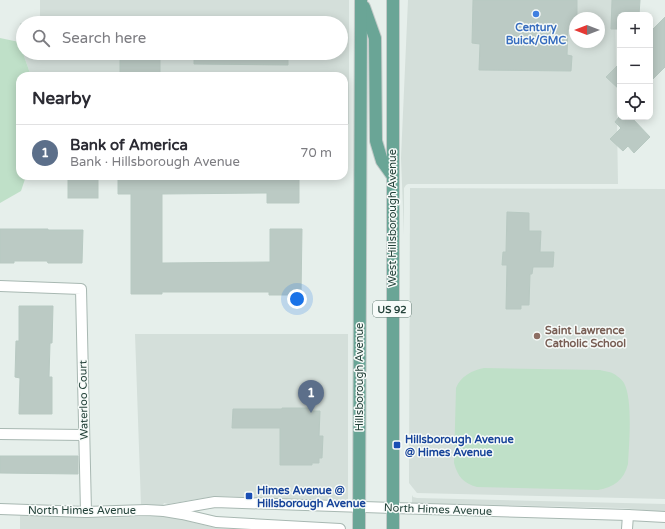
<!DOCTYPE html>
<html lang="en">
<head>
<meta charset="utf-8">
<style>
  body { margin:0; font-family:"Varela Round",sans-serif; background:#f2f2f3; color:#2b2b33 }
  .controls { position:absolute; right:12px; top:12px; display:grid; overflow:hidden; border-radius:8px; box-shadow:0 2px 10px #0003 }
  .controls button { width:36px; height:36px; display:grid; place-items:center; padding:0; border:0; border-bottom:1px solid #e1e1e2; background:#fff; color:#2b2b33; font:20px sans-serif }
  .compass { position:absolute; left:569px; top:12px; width:36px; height:36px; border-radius:50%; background:#fff; box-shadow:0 2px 10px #0003; rotate:270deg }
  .you { position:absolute; left:297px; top:299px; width:14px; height:14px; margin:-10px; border:3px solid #fff; border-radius:50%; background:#1a73e8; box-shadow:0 0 0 6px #1a73e833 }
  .badge { display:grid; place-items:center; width:26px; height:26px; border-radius:50%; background:#7c3aed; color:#fff; font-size:13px; font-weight:700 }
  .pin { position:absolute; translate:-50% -33px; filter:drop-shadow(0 1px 2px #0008) }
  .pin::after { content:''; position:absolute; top:21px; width:14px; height:12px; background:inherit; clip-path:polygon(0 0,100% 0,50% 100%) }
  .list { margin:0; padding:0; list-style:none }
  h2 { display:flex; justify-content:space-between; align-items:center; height:52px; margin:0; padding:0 16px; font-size:17px }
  h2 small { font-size:13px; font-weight:400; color:#7c7c81 }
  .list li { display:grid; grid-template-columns:26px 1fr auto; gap:12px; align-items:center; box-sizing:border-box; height:56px; padding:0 16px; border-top:1px solid #e1e1e2 }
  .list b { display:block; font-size:15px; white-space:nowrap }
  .list p { margin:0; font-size:13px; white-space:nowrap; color:#7c7c81 }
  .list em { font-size:13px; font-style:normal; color:#7c7c81 }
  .icon { flex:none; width:22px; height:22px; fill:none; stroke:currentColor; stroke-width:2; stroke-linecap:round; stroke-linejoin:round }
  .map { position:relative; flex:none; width:665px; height:529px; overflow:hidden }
  .search { position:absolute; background:#fff; box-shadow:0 2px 10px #0003; left:16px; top:16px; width:332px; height:44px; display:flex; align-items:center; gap:10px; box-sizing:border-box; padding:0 14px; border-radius:22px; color:#7c7c81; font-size:15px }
  .panel { position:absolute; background:#fff; box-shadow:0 2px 10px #0003; left:16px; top:72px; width:332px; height:108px; border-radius:12px }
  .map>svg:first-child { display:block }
  .built { fill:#d4dfda; fill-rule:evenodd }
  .green { fill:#bfe0c8 }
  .building { fill:#bbcac4; stroke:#b8c9c2 }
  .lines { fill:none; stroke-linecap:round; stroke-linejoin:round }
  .minor-casing { stroke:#a8b8b2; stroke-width:12 }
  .major-casing { stroke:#c2cac8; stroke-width:14 }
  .minor { stroke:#fff; stroke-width:10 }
  .major { stroke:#6aa596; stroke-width:12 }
  .shop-dot { fill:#3f7fe0; stroke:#f7fbf9; stroke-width:1.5 }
  .education-dot { fill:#8d6e63; stroke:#f7fbf9; stroke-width:1.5 }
  .transit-dot { fill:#1a4fb4; stroke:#f7fbf9; stroke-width:1.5 }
  .labels { text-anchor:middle; stroke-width:3; stroke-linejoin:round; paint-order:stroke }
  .shield { fill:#f7fbf9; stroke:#637a73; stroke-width:1 }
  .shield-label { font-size:10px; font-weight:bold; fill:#24423a }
  .shop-label { font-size:11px; font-weight:bold; fill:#366cbe; stroke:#f7fbf9 }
  .street-label { font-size:11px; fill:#24423a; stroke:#f7fbf9 }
  .education-label { font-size:11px; font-weight:bold; fill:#785e54; stroke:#f7fbf9; text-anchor:start }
  .transit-label { font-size:11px; font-weight:bold; fill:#164399; stroke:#f7fbf9; text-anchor:start }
</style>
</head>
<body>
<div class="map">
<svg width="665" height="529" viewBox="0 0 665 529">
  <rect width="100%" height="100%" fill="#e6efeb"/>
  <!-- built -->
  <g class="built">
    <path d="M40,0H349V124H344V76H31L19,42L20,23L40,22ZM23,23H341V53H23Z"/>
    <path d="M408,0H615L618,184H408L406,185L404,188V235L401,158ZM575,18H599V42H575Z"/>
    <path d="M410,188L665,189V499L417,493L409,483Z"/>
    <path d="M135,334H348V501L215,496L168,504L164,503L163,505H141Z"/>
    <path d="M412,495L413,497L417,498L665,504V512L622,508L412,503Z"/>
    <path d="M20,515L92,518L167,516L216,528L240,529H20Z"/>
  </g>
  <!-- green -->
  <g class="green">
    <path d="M0,38L19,42L31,76H20V176H26L21,191L0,203Z"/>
    <path d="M484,368L600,370C602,371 606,371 609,372C614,373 622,379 624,383C633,400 629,444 628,464C624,480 614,487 598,490L477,487C463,483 458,477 454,463L456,388C460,377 472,370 484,368Z"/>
  </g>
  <!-- building -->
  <g class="building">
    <path d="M473,0H577V18H575V29H568L567,55L572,56L571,71L479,70L480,44L472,43Z"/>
    <path d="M612,0H640L639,15H620V29H611Z"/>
    <path d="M665,17V67L650,82V32Z"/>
    <rect x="120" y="53" width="40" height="23"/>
    <path d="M194,53H288V65L194,64Z"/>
    <path d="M620,63V90L606,77Z"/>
    <path d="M619,117H631L650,137L634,153L628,146L623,151L610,139L621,128L615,122Z"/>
    <rect x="68" y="176" width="30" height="22"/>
    <path d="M118,176H299V203H267V193L162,194V263L270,262V229H302L301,295H269V292H162V294H131V194H118Z"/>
    <path d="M507,212L529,213V231H541L540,252H554L553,267H533L532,274H530L529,305H521V309H506L507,265H502L503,252H506Z"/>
    <path d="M0,229H48V230H83L82,263H48L47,261H14V263H0Z"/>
    <path d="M19,306H53L52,343H50L49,377H52V414H19L20,378L15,377L16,341H19Z"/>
    <path d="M282,408H312V411H320L319,436H323L322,458H319V463H312V465H280V428H232L233,409H282Z"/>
    <path d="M0,456H78V474L0,473Z"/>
  </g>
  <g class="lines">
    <!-- minor casing -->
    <g class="minor-casing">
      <g id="minor">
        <path d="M0,286L81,289L86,512"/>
        <path d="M0,434L84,435"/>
        <path d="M0,509L86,512L146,510L164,511L182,514L216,522L340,529"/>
        <path d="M164,511L215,502L393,508L628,515L665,517"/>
        <path d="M627,529L628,515"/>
      </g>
    </g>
    <!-- major casing -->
    <g class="major-casing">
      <g id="major">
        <path d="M393,0V529"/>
        <path d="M364,7L375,38L376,141L382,161L392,175"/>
        <path d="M359,529L361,0"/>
      </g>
    </g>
    <!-- minor -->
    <use href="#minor" class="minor"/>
    <!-- major -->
    <use href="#major" class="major"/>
  </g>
  <!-- markers -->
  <circle class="shop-dot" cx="536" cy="14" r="4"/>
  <circle class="education-dot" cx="537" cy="336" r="4"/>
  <g class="transit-dot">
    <rect x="393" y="441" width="8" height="8" rx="2"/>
    <rect x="245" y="492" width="8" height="8" rx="2"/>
  </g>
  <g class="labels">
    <!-- shield labels -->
    <rect class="shield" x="373" y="301" width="38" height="16" rx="3"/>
    <g class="shield-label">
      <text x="392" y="313">US 92</text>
    </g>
    <!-- shop labels -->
    <g class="shop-label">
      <text x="536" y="31">Century<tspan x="536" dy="13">Buick/GMC</tspan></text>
    </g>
    <!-- street labels -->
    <g class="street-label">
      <text transform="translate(392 218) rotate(-90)" y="4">West Hillsborough Avenue</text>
      <text transform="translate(359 377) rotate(-90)" y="4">Hillsborough Avenue</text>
      <text transform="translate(83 400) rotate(-91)" y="4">Waterloo Court</text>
      <text transform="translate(438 509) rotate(2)" y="4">North Himes Avenue</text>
      <text x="82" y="514">North Himes Avenue</text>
    </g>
    <!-- education labels -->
    <g class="education-label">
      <text x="545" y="334">Saint Lawrence<tspan x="545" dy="13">Catholic School</tspan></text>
    </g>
    <!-- transit labels -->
    <g class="transit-label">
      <text x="405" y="443">Hillsborough Avenue<tspan x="405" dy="13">@ Himes Avenue</tspan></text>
      <text x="257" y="494">Himes Avenue @<tspan x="257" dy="13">Hillsborough Avenue</tspan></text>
    </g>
  </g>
</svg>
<div class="controls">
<button>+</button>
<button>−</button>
<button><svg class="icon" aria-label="locate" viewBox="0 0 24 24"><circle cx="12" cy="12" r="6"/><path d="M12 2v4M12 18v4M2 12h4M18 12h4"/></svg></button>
</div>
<svg class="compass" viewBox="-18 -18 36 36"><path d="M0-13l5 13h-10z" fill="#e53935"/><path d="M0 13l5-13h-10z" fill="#7c7c81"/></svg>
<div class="you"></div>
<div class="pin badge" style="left:311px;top:413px;background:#5c6f8a">1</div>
<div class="search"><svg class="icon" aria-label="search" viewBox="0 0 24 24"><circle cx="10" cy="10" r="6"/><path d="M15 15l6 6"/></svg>Search here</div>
<section class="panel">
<h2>Nearby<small></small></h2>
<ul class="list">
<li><span class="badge" style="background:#5c6f8a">1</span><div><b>Bank of America</b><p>Bank · Hillsborough Avenue</p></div><em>70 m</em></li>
</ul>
</section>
</div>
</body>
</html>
